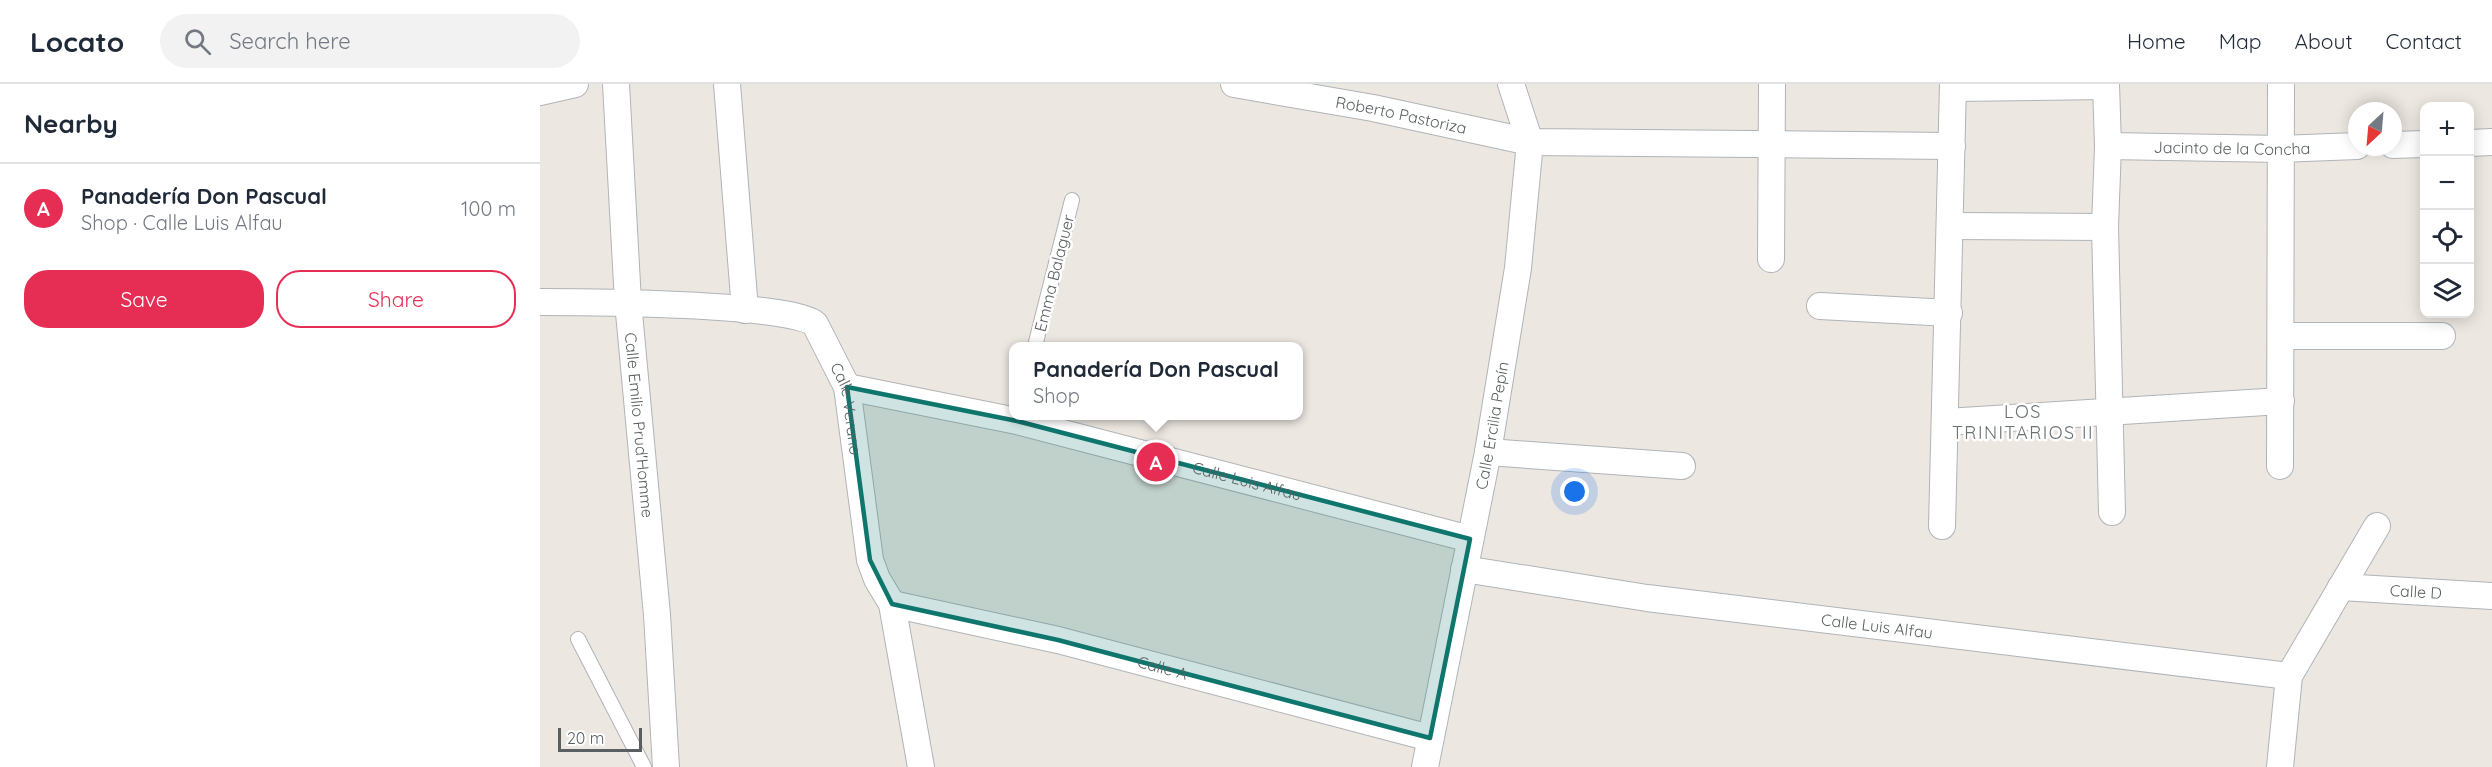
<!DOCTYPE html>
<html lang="en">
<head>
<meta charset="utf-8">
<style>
  body { margin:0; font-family:Quicksand,sans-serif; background:#f2f2f3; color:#1f2937 }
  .controls { position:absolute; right:18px; top:18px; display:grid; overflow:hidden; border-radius:12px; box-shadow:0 3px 15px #0003 }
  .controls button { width:54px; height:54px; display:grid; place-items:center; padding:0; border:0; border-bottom:2px solid #e0e1e3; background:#fff; color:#1f2937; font:30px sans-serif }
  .compass { position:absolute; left:1808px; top:18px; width:54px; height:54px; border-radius:50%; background:#fff; box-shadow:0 3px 15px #0003; rotate:206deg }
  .scale { position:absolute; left:18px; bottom:15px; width:84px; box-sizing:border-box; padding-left:6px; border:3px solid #5a6062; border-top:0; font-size:16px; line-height:21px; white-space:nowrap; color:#5a6062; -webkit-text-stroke:4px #fff; paint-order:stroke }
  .you { position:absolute; left:1035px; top:408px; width:21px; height:21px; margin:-15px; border:4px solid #fff; border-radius:50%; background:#1a73e8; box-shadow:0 0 0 9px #1a73e833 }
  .badge { display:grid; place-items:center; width:39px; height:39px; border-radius:50%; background:#e62e55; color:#fff; font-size:20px; font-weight:700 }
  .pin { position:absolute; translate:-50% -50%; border:3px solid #fff; box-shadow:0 2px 6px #0006 }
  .popup { position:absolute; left:469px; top:258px; width:294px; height:78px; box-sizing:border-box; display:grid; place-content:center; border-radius:12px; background:#fff; filter:drop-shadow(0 2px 4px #0005); font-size:20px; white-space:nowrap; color:#747a83 }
  .popup b { font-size:22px; color:#1f2937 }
  .popup::after { content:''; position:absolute; left:50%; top:100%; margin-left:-12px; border:12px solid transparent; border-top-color:#fff }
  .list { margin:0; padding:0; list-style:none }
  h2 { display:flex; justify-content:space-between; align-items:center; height:78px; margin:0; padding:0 24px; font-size:26px }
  h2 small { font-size:20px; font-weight:400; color:#747a83 }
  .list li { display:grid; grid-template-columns:39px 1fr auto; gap:18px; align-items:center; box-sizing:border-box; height:90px; padding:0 24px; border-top:2px solid #e0e1e3 }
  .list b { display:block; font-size:22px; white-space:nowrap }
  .list p { margin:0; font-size:20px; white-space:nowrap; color:#747a83 }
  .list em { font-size:20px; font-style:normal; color:#747a83 }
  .actions { display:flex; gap:12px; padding:18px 24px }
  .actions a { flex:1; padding:14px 0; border:2px solid #e62e55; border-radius:24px; text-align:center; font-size:21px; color:#e62e55 }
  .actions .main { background:#e62e55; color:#fff }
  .icon { flex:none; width:33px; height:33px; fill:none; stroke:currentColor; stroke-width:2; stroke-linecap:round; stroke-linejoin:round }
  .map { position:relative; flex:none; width:1952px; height:683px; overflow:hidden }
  header { display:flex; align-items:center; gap:36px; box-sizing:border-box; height:84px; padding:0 30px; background:#fff; border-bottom:2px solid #e0e1e3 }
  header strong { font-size:28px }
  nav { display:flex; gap:33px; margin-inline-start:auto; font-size:21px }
  .search { width:420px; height:54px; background:#f2f2f3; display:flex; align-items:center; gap:15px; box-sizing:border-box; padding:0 21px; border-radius:33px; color:#747a83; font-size:22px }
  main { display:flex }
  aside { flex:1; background:#fff }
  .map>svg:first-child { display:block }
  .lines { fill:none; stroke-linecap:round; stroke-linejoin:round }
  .lane-casing { stroke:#afb4b7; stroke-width:16 }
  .street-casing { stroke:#afb4b7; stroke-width:28 }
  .lane { stroke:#fff; stroke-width:14 }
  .street { stroke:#fff; stroke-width:26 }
  .marked { fill:#0f766e; fill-opacity:0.2; stroke:#0f766e; stroke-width:4.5; stroke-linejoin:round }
  .labels { text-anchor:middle; stroke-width:5; stroke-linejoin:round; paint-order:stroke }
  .street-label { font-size:16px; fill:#5a6062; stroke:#fff }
  .neighbourhood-label { font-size:18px; letter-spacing:1.5px; fill:#6b7274; stroke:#fff }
</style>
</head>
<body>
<header>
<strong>Locato</strong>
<div class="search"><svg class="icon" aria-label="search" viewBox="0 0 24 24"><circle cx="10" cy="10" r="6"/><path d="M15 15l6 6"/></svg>Search here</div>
<nav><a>Home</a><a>Map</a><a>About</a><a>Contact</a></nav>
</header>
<main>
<aside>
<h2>Nearby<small></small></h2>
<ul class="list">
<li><span class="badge">A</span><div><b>Panadería Don Pascual</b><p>Shop · Calle Luis Alfau</p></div><em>100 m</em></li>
</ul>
<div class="actions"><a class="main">Save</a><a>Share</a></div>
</aside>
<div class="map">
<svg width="1952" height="683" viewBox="0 0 1952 683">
  <rect width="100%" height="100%" fill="#ede7e1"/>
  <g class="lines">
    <!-- lane casing -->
    <g class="lane-casing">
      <g id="lane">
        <path d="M495,262L532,116"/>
        <path d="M38,555L104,683"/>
      </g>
    </g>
    <!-- street casing -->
    <g class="street-casing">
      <g id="street">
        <path id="s1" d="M76,0L88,218L117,531L126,683"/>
        <path d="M187,0L205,226"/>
        <path id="s2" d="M694,0L833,24L990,58L1412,62"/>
        <path d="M1566,0L1568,62L1565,143L1572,428"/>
        <path d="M1414,4L1566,2"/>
        <path d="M0,8L35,0"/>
        <path d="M1930,59L1952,58"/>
        <path d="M1853,61L1884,60"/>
        <path id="s3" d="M1568,62L1742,65L1817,62"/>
        <path d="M1412,142L1565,143"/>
        <path d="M1231,175L1232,0"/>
        <path id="s4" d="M0,218C41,218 252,219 275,240L307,303L330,476L337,495L352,520L381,683"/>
        <path d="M1280,222L1409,229"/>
        <path d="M1741,252H1902"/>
        <path id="s5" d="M307,303L477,337L930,455"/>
        <path d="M1406,338L1741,317"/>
        <path d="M948,368L1142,382"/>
        <path d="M1740,382L1741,0"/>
        <path d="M1402,442L1413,0"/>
        <path id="s6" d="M924,485L1107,514L1749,592"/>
        <path id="s7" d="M1801,503L1952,512"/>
        <path id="s8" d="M352,520L518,556L890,654"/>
        <path id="s9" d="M885,683L948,368L978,184L990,58L971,0"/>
        <path d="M1740,683L1749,592L1837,442"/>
      </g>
    </g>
    <!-- lane -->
    <use href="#lane" class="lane"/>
    <!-- street -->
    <use href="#street" class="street"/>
  </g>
  <!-- marked area -->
  <path class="marked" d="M307,303L477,337L930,455L890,654L518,556L352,520L330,476Z"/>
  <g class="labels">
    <!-- street labels -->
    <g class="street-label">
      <text dy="6" stroke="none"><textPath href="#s2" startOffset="170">Roberto Pastoriza</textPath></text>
      <text dy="6" stroke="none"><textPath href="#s3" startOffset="124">Jacinto de la Concha</textPath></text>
      <text transform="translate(514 189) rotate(-76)" y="6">Emma Balaguer</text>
      <text dy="6" stroke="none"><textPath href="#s4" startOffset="369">Calle Verano</textPath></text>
      <text dy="6" stroke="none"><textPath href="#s1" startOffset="342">Calle Emilio Prud'Homme</textPath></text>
      <text dy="6" stroke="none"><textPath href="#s9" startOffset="348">Calle Ercilia Pepín</textPath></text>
      <text dy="6" stroke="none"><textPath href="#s5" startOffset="411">Calle Luis Alfau</textPath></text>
      <text dy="6" stroke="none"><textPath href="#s7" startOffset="75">Calle D</textPath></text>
      <text dy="6" stroke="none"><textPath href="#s6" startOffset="417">Calle Luis Alfau</textPath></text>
      <text dy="6" stroke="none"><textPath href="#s8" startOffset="278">Calle A</textPath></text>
    </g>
    <!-- neighbourhood labels -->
    <g class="neighbourhood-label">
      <text x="1483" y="334">LOS<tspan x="1483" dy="21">TRINITARIOS II</tspan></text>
    </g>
  </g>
</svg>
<div class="controls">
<button>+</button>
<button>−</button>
<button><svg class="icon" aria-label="locate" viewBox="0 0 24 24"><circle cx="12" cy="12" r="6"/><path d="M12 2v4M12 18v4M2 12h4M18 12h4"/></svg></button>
<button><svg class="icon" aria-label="layers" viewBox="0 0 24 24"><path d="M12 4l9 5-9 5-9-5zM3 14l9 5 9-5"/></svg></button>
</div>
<svg class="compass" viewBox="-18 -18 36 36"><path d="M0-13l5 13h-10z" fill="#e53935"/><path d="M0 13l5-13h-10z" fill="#747a83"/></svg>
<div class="scale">20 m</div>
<div class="you"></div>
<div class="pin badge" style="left:616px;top:378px">A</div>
<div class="popup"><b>Panadería Don Pascual</b>Shop</div>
</div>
</main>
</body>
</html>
